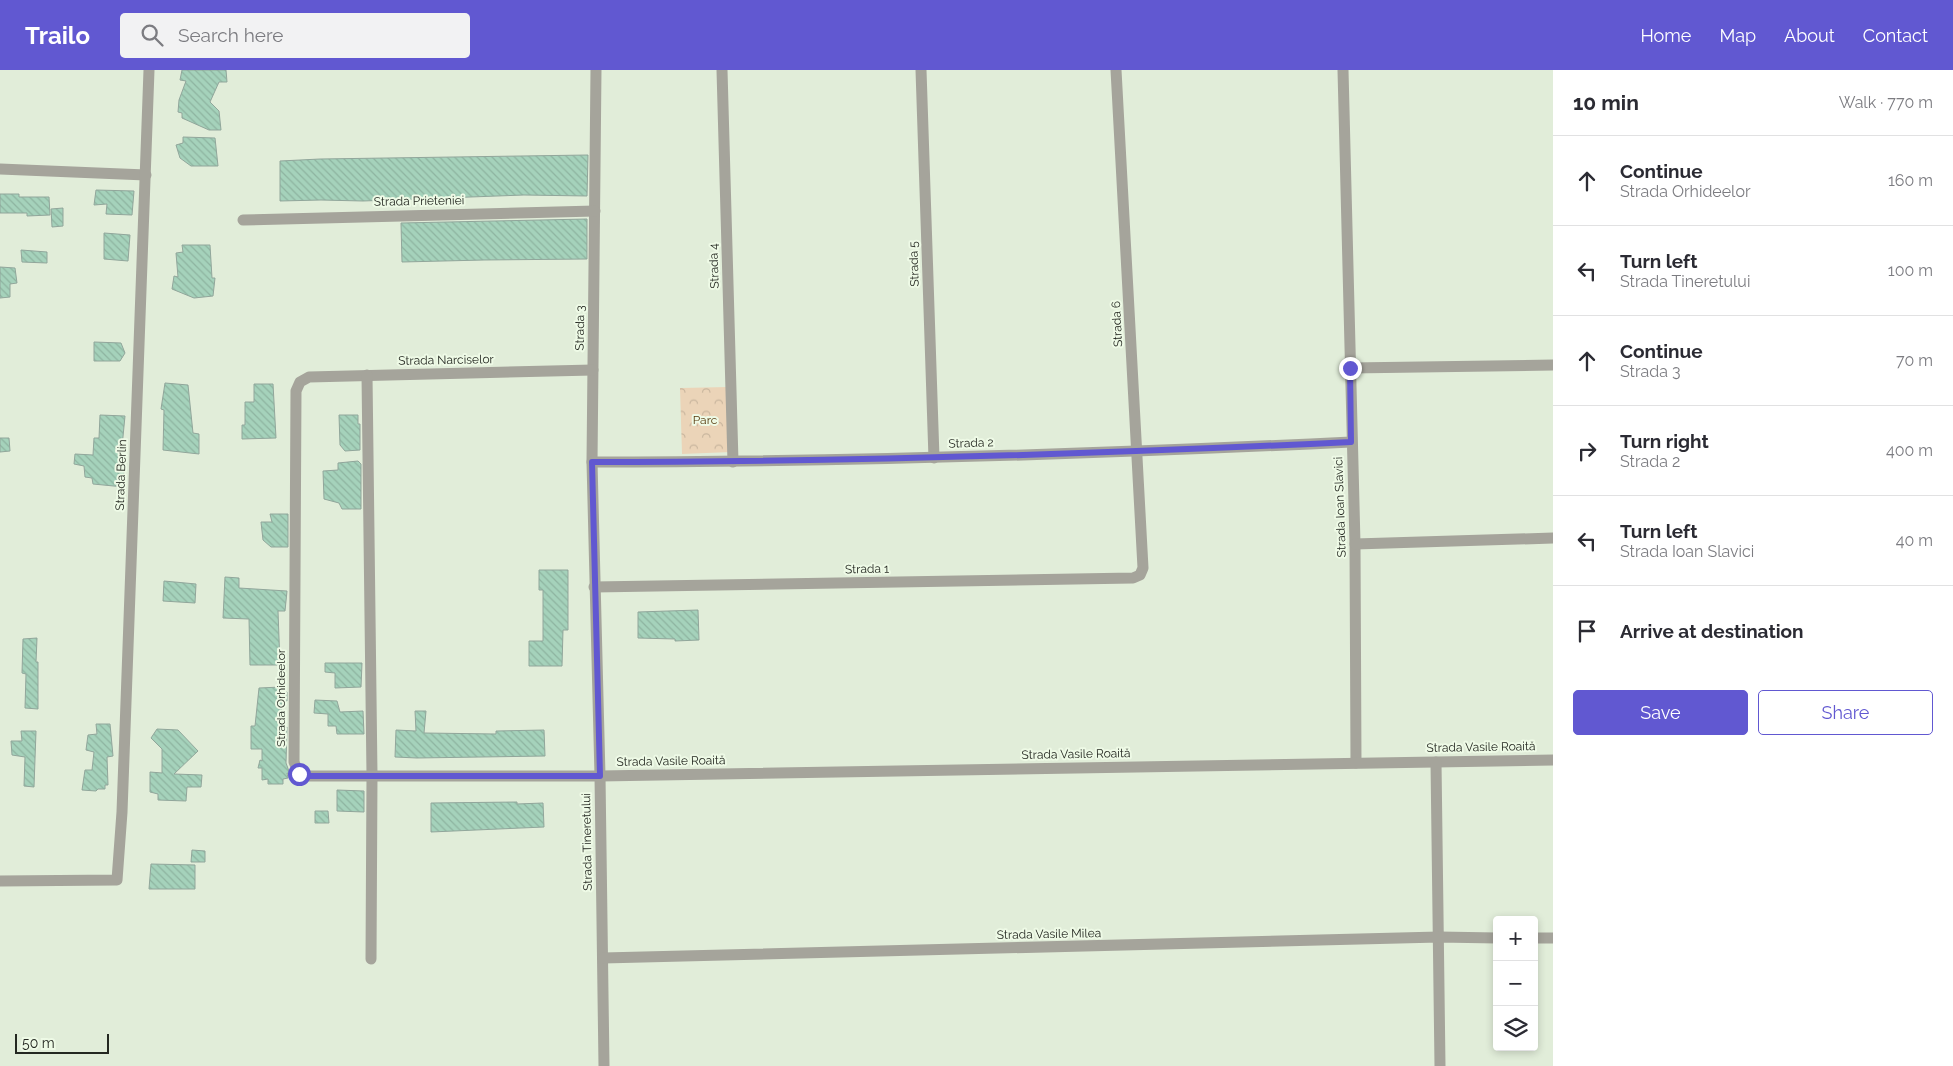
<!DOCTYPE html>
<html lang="en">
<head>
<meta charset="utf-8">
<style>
  body { margin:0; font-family:Raleway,sans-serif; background:#f2f2f3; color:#2b2b33 }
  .controls { position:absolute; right:15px; bottom:15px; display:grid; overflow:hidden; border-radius:5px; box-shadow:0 2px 8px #0003 }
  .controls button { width:45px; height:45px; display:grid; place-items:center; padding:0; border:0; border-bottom:1px solid #e1e1e2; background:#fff; color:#2b2b33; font:25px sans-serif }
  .scale { position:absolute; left:15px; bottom:12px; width:94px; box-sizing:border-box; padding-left:5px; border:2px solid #242821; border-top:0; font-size:14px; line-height:18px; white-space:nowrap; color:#242821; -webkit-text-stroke:4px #eefae6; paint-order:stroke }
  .stop { position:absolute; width:15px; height:15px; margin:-11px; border:4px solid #6158d1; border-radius:50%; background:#fff }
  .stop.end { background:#6158d1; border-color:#fff; box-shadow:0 1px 5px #0008 }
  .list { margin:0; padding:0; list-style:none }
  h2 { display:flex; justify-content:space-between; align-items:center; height:65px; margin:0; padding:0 20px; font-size:21px }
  h2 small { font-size:16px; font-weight:400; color:#7c7c81 }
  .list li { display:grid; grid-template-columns:32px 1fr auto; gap:15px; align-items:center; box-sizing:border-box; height:90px; padding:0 20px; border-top:1px solid #e1e1e2 }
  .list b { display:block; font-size:19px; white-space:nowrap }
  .list p { margin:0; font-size:16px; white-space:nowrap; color:#7c7c81 }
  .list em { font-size:16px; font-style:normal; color:#7c7c81 }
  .actions { display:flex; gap:10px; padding:15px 20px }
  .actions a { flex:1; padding:11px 0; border:1px solid #6158d1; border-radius:5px; text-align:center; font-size:18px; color:#6158d1 }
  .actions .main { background:#6158d1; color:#fff }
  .icon { flex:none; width:28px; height:28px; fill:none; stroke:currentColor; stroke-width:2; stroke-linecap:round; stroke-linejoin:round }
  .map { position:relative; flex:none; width:1553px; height:996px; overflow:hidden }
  header { display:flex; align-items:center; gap:30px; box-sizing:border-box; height:70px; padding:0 25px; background:#6158d1; color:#fff }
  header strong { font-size:24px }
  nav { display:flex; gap:28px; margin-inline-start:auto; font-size:18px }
  .search { width:350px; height:45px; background:#f2f2f3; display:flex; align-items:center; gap:12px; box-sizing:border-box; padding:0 18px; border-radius:5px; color:#7c7c81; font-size:19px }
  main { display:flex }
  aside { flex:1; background:#fff }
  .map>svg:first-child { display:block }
  .forest { fill:url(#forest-crowns) }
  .building { fill:url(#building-back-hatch); stroke:#91a69b }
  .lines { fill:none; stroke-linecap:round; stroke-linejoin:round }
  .minor { stroke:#a5a49b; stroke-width:11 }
  .route { stroke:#6158d1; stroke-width:6 }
  .labels { text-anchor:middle; stroke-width:4; stroke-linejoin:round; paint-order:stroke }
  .street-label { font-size:12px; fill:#242821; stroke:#eefae6 }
  .park-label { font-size:12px; fill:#55390c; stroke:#eefae6 }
</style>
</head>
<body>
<header>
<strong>Trailo</strong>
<div class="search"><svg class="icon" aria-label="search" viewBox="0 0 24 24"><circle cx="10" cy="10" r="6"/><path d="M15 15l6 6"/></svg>Search here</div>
<nav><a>Home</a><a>Map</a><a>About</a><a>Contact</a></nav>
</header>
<main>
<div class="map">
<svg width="1553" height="996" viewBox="0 0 1553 996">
  <defs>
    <pattern id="forest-crowns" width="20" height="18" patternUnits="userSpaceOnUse" patternTransform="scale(1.25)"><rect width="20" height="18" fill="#ebd4b8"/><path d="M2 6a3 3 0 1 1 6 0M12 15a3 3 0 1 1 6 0" fill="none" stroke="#c9b69e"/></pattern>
    <pattern id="building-back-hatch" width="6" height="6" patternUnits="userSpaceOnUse" patternTransform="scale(1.25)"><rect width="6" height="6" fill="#a5d2bb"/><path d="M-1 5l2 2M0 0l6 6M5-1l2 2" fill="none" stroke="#8eb4a0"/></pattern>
  </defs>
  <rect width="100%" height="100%" fill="#e1edd9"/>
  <!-- forest -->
  <path class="forest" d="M729,317L731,382L682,384L680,318Z"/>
  <!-- building -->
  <g class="building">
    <path d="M182,0H226L227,12H219L210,32L219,41L221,60H209L182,48V43L178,42L179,30L186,11L180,10Z"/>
    <path d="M183,67L215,68L218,96H191L180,88L176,75L183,73Z"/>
    <path d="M588,85L587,126L524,125L363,131L321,130L280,131V91L320,89Z"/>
    <path d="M96,120L134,121L132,145L106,144L107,134L94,135Z"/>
    <path d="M0,124H19V127H49L50,145L27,146V143H0Z"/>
    <path d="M63,138V156L52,157L51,139Z"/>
    <path d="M587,149V189L484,190L402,192L401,153Z"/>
    <path d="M104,163L130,165L128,191L104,189Z"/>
    <path d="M182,175H210L212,208H215L213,226L194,228L172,219L174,206L178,207L176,183L183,182Z"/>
    <path d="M21,180L47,182V193L22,192Z"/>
    <path d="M0,197L15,198L17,213L10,214V227L0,228Z"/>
    <path d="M94,272L121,273L125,283L120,291H94Z"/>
    <path d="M165,313L188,315L193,363L199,364V384L163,380L164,340L161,339Z"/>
    <path d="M254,314H273L276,368L242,369V355H245V332H254Z"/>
    <path d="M100,345L125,346L121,387H124V417L93,414L92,408L85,407L84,396L74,394L75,384L93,385L94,368H99Z"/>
    <path d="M339,345H358V354H360V380L345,381L340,375Z"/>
    <path d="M0,368H9L10,381L0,382Z"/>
    <path d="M358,391L361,394V439H342L339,433L324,429L323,401L338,400V393Z"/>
    <path d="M270,444H288V477H271L263,470L261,452H272Z"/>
    <path d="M539,500H568V560H563L562,596H529V571H543V520H539Z"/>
    <path d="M225,507L239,508V518L287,521L285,541H278L280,595H250L249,549L223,548Z"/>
    <path d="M164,511L196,514L195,533L163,531Z"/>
    <path d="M698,540L699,570L675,571V569L638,568V542Z"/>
    <path d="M37,568L36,592H38V639L25,638L26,604L22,603L23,569Z"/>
    <path d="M325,593H362L361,617L335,618V603L325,602Z"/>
    <path d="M282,617L283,622H287V631L282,632L280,657H287L286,693L290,704L287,703L288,708L283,709V714H268V709L262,710V698H258L260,690L262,691V679H251V656H255L259,618Z"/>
    <path d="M315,630L337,631L340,642L363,641L364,664H337L336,656H328V644L314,643Z"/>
    <path d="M415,641H426L424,663L496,664V661L544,660L545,686L417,688L395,687L396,660L416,661Z"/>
    <path d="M96,654H110L113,686L107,687L108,715H105V719H98L96,721L82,720L85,700H92L94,682L86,680L88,665L97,664Z"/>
    <path d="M157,659L178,660L198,681L174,704L202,705L201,717H187L186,731L158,730V724L150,722V702L162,703V679L151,668Z"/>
    <path d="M21,661H36L34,717L24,716L25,687L12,685L11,671H22Z"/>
    <path d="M337,720L364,721V742L337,741Z"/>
    <path d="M517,732V734L543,733L544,757L431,762V733Z"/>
    <path d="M315,741H328L329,753H315Z"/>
    <path d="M192,780L205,781V792H191Z"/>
    <path d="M151,794L195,795V819H149Z"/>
  </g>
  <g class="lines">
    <!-- minor -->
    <g class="minor">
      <path d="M596,0L592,392L600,706L604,996"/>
      <path d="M722,0L733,392"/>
      <path d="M921,0L934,388"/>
      <path d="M1343,0L1355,474L1356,693"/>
      <path d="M0,99L146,105"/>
      <path d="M243,150L595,141"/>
      <path d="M1350,298L1553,295"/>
      <path d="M593,300L309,307L300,312L296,321L294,692L299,704L306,706H600L1553,690"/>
      <path d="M367,305L372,705L371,889"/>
      <path d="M592,392C845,392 1098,384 1351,372"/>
      <path d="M1355,474L1553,468"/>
      <path d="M594,517L1133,508L1140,505L1143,498L1116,0"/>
      <path d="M1436,692L1440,996"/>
      <path d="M0,811L117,810L122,742L149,0"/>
      <path d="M1534,868H1553"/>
      <path d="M603,888L1439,867L1497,868"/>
    </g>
  </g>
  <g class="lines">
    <!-- route -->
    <path class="route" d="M299,704L306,706H600L592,392C845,392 1098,384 1351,372L1350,298"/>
  </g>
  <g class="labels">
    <!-- street labels -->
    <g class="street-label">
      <text transform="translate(419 131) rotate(-1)" y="4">Strada Prieteniei</text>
      <text transform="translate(914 194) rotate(-92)" y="4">Strada 5</text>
      <text transform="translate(714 196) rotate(-92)" y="4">Strada 4</text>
      <text transform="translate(1117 254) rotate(-93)" y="4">Strada 6</text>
      <text transform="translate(580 258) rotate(-89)" y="4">Strada 3</text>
      <text transform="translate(446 290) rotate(-1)" y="4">Strada Narciselor</text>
      <text transform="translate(971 373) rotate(-2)" y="4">Strada 2</text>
      <text transform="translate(121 405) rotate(-88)" y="4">Strada Berlin</text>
      <text transform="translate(1340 437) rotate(-92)" y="4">Strada Ioan Slavici</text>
      <text transform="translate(867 499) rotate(-1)" y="4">Strada 1</text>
      <text transform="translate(281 628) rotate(-90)" y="4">Strada Orhideelor</text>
      <text transform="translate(1481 677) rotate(-1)" y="4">Strada Vasile Roaită</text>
      <text transform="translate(1076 684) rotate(-1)" y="4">Strada Vasile Roaită</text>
      <text transform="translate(671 691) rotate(-1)" y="4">Strada Vasile Roaită</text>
      <text transform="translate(587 772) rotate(-91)" y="4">Strada Tineretului</text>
      <text transform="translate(1049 864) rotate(-1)" y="4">Strada Vasile Milea</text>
    </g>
    <!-- park labels -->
    <g class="park-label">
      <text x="705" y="354">Parc</text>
    </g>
  </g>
</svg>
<div class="controls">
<button>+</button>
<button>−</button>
<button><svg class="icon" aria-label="layers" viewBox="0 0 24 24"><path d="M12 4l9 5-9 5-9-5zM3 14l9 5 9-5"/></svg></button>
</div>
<div class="scale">50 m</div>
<div class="stop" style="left:299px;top:704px"></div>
<div class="stop end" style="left:1350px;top:298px"></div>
</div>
<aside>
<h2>10 min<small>Walk · 770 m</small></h2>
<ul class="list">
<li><svg class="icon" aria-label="ahead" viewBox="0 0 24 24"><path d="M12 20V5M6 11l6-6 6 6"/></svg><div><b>Continue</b><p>Strada Orhideelor</p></div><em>160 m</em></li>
<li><svg class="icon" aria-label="left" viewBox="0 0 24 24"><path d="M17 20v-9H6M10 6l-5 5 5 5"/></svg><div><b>Turn left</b><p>Strada Tineretului</p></div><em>100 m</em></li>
<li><svg class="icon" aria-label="ahead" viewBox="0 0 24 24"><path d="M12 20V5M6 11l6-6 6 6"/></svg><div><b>Continue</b><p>Strada 3</p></div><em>70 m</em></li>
<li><svg class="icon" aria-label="right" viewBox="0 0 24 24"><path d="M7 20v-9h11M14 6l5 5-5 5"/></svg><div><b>Turn right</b><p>Strada 2</p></div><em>400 m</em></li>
<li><svg class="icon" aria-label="left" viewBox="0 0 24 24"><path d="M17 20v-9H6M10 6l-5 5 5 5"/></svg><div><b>Turn left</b><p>Strada Ioan Slavici</p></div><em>40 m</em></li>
<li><svg class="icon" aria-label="arrive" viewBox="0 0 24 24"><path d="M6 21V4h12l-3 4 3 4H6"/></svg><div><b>Arrive at destination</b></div></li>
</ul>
<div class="actions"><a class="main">Save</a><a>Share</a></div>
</aside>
</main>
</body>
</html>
